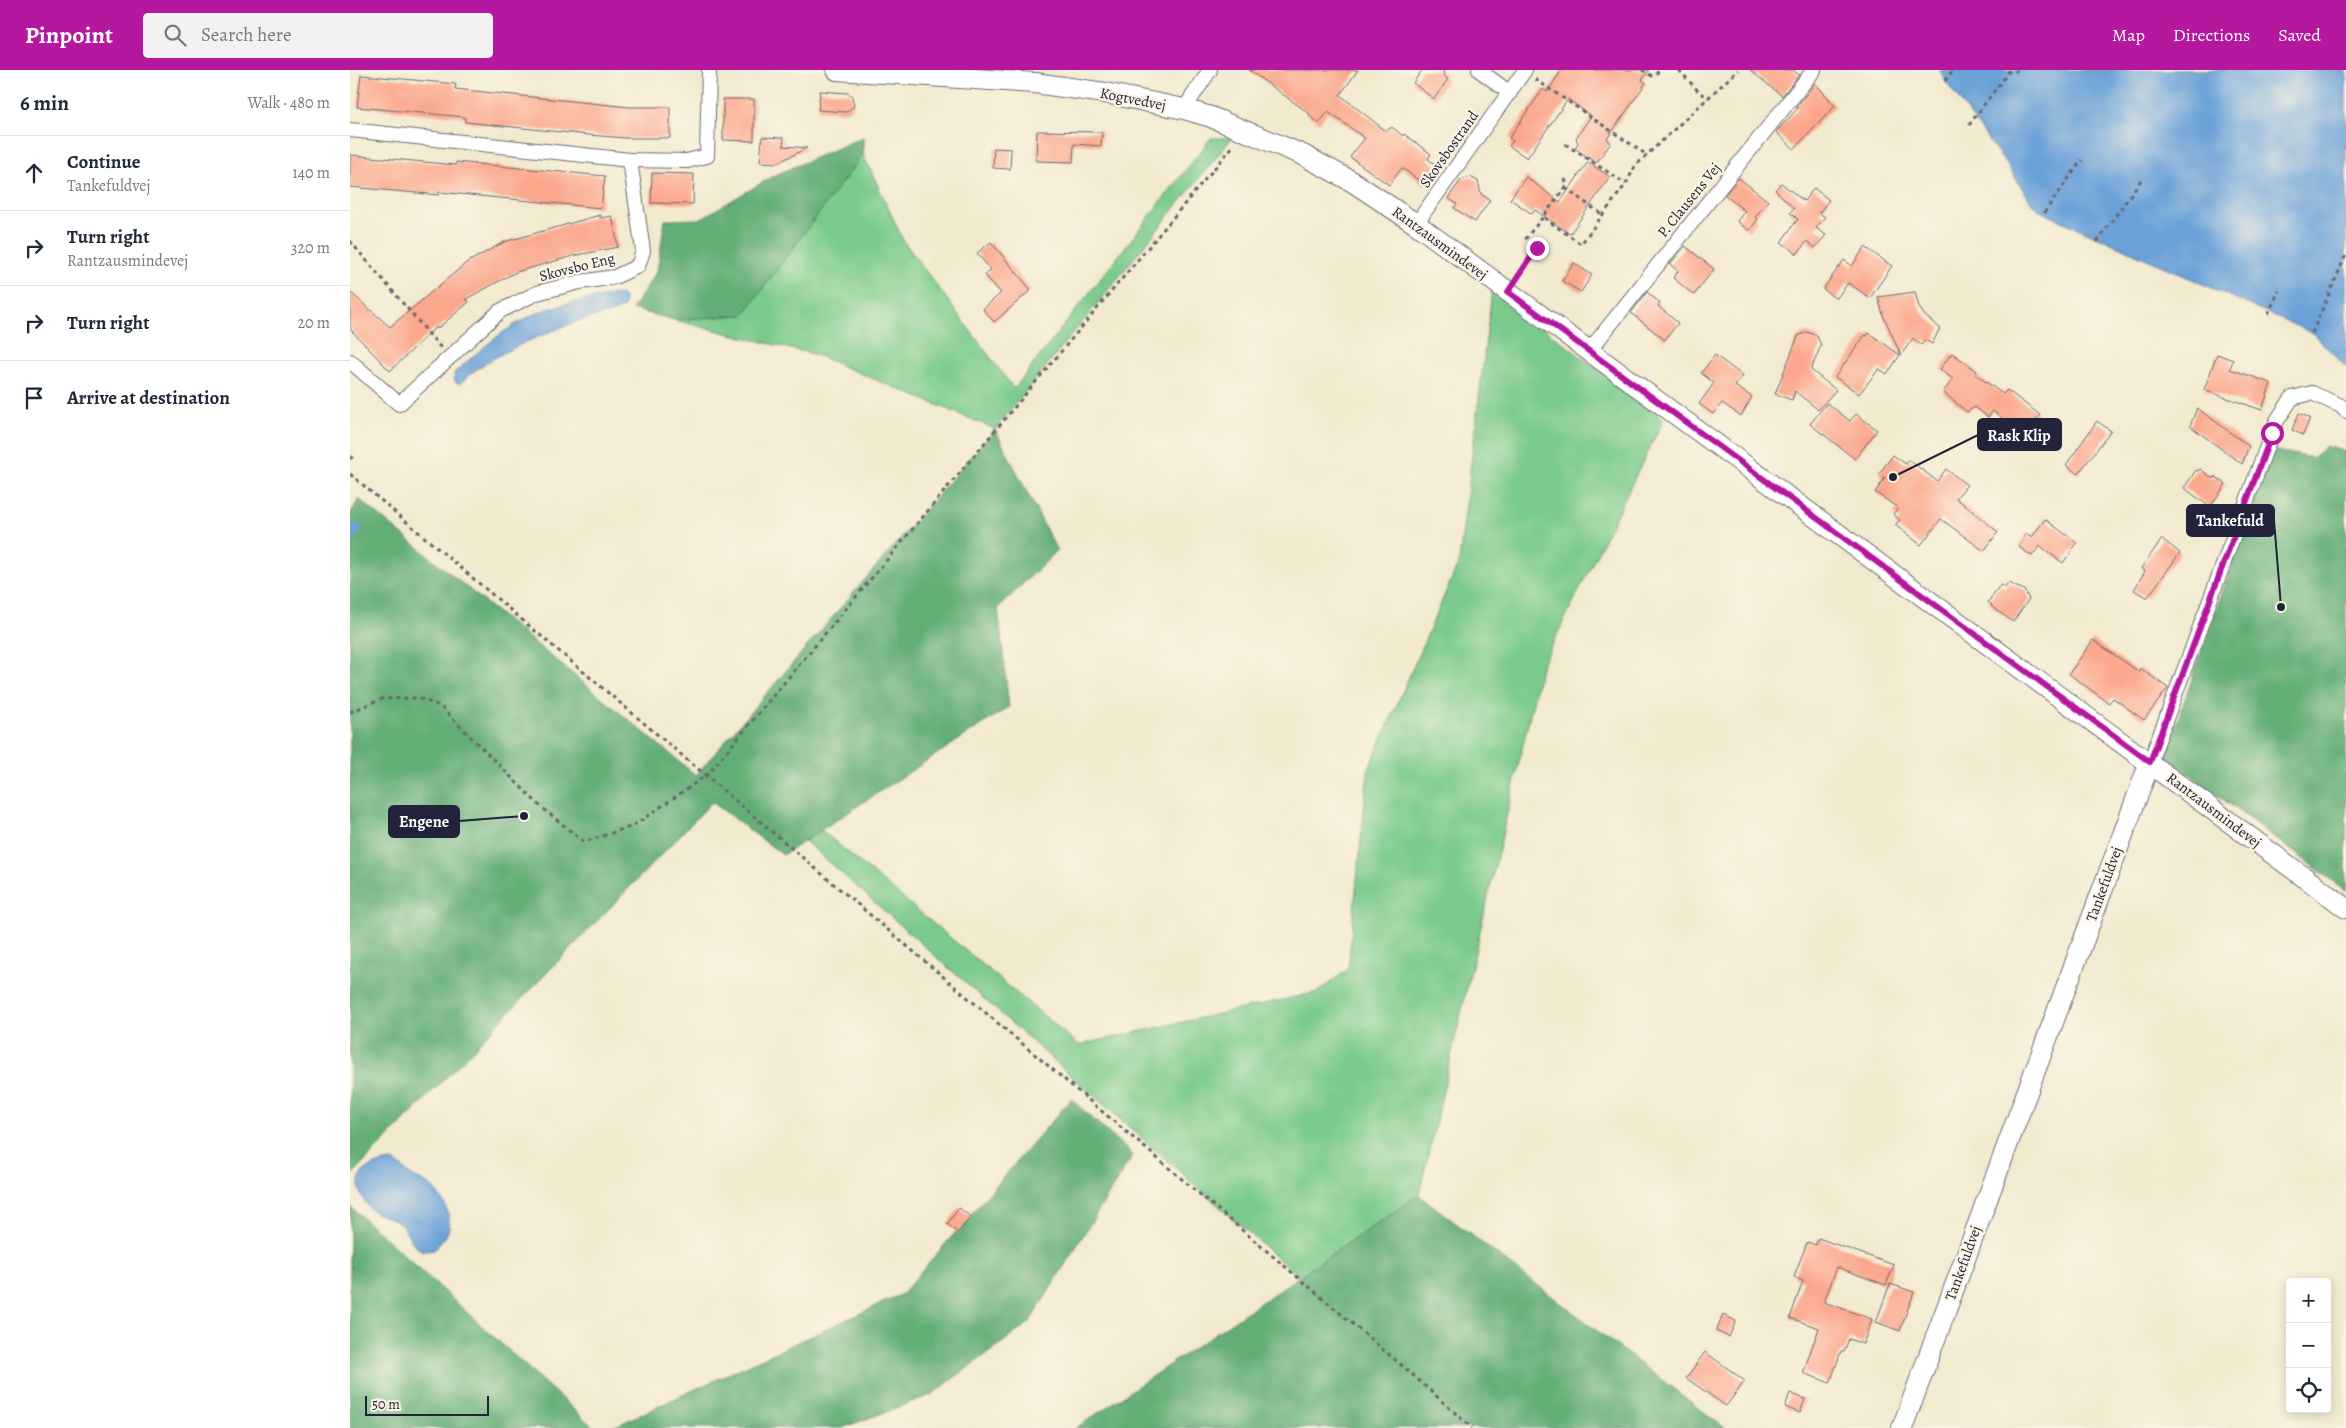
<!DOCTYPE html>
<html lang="en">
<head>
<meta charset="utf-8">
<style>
  body { margin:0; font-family:Alegreya,serif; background:#f2f2f3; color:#1f2937 }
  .controls { position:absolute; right:15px; bottom:15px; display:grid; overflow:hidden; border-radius:5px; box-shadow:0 2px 12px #0003 }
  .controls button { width:45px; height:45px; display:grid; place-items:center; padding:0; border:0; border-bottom:1px solid #e0e1e3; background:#fff; color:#1f2937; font:25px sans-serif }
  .scale { position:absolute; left:15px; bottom:12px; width:124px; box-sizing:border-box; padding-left:5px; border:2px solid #22223b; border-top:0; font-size:14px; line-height:18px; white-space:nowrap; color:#22223b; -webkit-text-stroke:4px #fcf5e5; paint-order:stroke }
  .stop { position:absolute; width:15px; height:15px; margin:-11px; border:4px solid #b5179e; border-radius:50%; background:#fff }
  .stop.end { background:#b5179e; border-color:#fff; box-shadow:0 1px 5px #0008 }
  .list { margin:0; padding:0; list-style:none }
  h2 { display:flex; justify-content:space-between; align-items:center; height:65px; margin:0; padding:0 20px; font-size:21px }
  h2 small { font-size:16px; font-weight:400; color:#747a83 }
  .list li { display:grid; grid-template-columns:32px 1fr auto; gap:15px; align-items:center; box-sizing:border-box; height:75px; padding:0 20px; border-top:1px solid #e0e1e3 }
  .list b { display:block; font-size:19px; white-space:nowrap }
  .list p { margin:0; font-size:16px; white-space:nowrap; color:#747a83 }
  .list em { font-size:16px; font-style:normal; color:#747a83 }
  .icon { flex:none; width:28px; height:28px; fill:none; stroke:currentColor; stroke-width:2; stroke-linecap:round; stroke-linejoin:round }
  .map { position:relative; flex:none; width:1996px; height:1358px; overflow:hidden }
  header { display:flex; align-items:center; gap:30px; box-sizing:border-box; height:70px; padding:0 25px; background:#b5179e; color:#fff }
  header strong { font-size:24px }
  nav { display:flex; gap:28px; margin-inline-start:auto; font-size:18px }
  .search { width:350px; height:45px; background:#f2f2f3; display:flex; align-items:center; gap:12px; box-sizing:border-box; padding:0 18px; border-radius:5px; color:#747a83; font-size:19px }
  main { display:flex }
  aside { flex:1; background:#fff }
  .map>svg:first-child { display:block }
  .green { fill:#7aca8b; stroke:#4e7663 }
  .forest { fill:#63ae77; stroke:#426859 }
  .water { fill:#6aa1d8; stroke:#46628a }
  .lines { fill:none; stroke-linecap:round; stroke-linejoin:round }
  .stream { stroke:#6aa1d8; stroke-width:5 }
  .building { fill:#fba78c }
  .street-casing { stroke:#6b686f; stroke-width:16 }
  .secondary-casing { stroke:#6b686f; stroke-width:22 }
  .path { stroke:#6b686f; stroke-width:3; stroke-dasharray:4 4; stroke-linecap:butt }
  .street { stroke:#fff; stroke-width:14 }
  .secondary { stroke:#fff; stroke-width:20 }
  .route { stroke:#b5179e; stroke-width:6 }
  .labels { text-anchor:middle; stroke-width:4.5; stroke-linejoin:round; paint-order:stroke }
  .street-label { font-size:15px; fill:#22223b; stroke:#fcf5e5 }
  .leader { fill:none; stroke:#22223b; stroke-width:2 }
  .callout-dot { fill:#22223b; stroke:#fcf5e5; stroke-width:2 }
  .callout { fill:#22223b; stroke:#22223b; stroke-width:2 }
  .callout-label { font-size:16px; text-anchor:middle; font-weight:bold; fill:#fff }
</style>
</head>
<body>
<header>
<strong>Pinpoint</strong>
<div class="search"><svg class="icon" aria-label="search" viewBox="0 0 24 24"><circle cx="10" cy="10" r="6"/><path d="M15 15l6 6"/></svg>Search here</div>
<nav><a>Map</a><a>Directions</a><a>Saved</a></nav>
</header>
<main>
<aside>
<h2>6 min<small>Walk · 480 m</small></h2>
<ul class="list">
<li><svg class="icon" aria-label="ahead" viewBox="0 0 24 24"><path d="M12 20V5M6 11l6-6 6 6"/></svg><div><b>Continue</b><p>Tankefuldvej</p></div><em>140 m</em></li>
<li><svg class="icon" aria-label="right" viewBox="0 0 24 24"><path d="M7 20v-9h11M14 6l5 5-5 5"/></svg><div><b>Turn right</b><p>Rantzausmindevej</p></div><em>320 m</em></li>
<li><svg class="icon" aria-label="right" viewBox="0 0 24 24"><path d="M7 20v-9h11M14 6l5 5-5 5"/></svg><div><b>Turn right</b></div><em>20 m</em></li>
<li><svg class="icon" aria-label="arrive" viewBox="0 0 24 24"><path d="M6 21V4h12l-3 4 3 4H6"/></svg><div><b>Arrive at destination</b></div></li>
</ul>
</aside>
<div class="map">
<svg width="1996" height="1358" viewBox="0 0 1996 1358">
  <rect width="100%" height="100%" fill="#fcf5e5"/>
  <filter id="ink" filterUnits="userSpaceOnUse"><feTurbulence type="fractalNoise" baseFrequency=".02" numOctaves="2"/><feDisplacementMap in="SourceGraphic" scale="10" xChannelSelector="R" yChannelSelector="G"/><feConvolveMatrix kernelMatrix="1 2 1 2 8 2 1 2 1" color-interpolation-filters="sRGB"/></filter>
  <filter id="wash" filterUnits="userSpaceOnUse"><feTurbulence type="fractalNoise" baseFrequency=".0096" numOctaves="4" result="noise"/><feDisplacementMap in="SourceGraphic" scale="20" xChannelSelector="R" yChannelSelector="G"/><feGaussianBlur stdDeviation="1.12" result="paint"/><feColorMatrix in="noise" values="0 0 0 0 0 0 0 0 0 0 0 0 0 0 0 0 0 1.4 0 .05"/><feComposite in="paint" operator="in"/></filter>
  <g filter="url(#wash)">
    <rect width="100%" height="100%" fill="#f2eacf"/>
    <!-- green -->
    <g class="green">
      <path d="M861,68H882L645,359L466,285L324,250L393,245L513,84L554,172L664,319Z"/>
      <path d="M1142,220L1314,349L1191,597L1069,1125L949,1207L455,771L471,760L729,975L968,922L998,899L1018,701L1109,492Z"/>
    </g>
    <!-- forest -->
    <g class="forest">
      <path d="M513,67V84L393,245L324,250L282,239L307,201L315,150L350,149L425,105Z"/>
      <path d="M645,359L707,481L648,538L659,637L433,785L362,732L0,1107V444L9,429L346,705Z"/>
      <path d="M1975,376L1996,382V821L1815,686L1922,380L1963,388Z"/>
      <path d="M721,1029L783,1085L679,1253L581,1325L492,1358H261L552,1224Z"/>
      <path d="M1069,1125L1375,1358H726Z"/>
      <path d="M0,1136L244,1358H0Z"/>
    </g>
    <!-- water -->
    <g class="water">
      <path d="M1590,0H1996V297L1962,263L1694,143L1683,135L1657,95L1595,11Z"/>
      <path d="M264,224L273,226L275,232L274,237C260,245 244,246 229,251C194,264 135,286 110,314L105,312L104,303C128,282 155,257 185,244C210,233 238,230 264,224Z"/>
      <path d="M40,1091C51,1092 53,1101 62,1106C66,1109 72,1110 76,1113C90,1121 104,1145 98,1161C96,1168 89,1174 84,1180C62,1185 62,1167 51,1154C44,1147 31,1147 23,1141C12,1133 2,1111 15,1100C21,1095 32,1093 40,1091Z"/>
    </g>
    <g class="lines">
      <!-- stream -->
      <path class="stream" d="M0,455L10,458L0,472"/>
    </g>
    <g id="blocks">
      <!-- building -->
      <g class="building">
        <path d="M899,0H1008L990,25L1036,61L1042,57L1053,66L1054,64L1081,84L1078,89L1088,97L1075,115L1052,98L1039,115L1000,87L1015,68L978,42L969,53L959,46L960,44Z"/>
        <path d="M1072,0H1093L1094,6L1098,9L1084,29L1063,13Z"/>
        <path d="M1212,0H1299L1292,10L1296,13L1257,69L1261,73L1246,93L1225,78L1228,73L1226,68L1241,46L1218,29L1177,88L1159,76L1163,71L1159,68L1193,19L1197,22Z"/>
        <path d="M1400,0H1443L1449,5L1432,26Z"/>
        <path d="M11,5L106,14L105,19L279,37H320V68H275L239,65L115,52V47L7,37Z"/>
        <path d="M1465,13L1485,36L1444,79L1426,62L1448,38L1446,37Z"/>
        <path d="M470,21L498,23L502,26L504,36L496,42L468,40Z"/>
        <path d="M373,29H404V71L373,70Z"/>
        <path d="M687,61L752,62L751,76L724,74L723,92L686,91Z"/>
        <path d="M412,67L434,68L433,76L457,78L427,93L410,92Z"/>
        <path d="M644,78L661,79L660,99L643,98Z"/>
        <path d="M0,85L106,95V92L255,106L251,138L89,122V125L0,117Z"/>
        <path d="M1238,92L1260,107L1220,164L1185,140L1182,144L1160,129L1176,107L1210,132Z"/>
        <path d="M302,103L344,104L343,134L301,133Z"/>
        <path d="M1120,107L1128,111L1131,124L1140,130L1125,152L1104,138L1107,134L1098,128L1111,110Z"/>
        <path d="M1389,108L1418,131L1405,147L1408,149L1399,161L1387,151L1395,141L1375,125Z"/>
        <path d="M1431,113L1454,131L1464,118L1479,130L1469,143L1475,147L1466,158L1476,165L1465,178L1457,171L1447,184L1431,172L1448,149L1440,143L1444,138L1425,120Z"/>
        <path d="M250,145V148L262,146L268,177L223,186L166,202L142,215L116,229L119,232L87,259L86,257L40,301L0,259V222L40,257L116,193L154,172Z"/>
        <path d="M641,172L681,220L644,252L633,239L651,223L635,205L641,200L627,183Z"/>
        <path d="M1335,176L1364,199L1344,225L1323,208L1328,201L1320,194Z"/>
        <path d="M1515,177L1542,196L1520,228L1498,213L1486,229L1473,219L1494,190L1502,196Z"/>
        <path d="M1224,193L1242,205L1231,222L1212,211Z"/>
        <path d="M1297,222L1310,233L1308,236L1328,253L1315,270L1281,243Z"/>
        <path d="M1565,222L1569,237L1575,246L1590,258L1582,274L1575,270L1571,275L1563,268L1551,285L1533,245L1528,227Z"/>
        <path d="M1457,262L1467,266L1471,275L1461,300L1486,320L1468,340L1445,321L1442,330L1425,324L1448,266Z"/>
        <path d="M1519,263L1550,285L1537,304L1529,299L1509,324L1485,307L1515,265L1517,266Z"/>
        <path d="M1602,283L1627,301L1625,304L1653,324L1657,320L1690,345L1674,365L1643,341L1638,347L1625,337L1617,342L1593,322L1603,309L1590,299Z"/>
        <path d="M1867,284L1883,290L1880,299L1921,313L1912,340L1854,320Z"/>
        <path d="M1365,285L1393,306L1385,316L1402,327L1391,346L1372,333L1363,344L1349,334L1364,313L1351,303Z"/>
        <path d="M1477,333L1500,351L1506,344L1527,360L1505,389L1460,354Z"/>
        <path d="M1847,338L1899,376L1892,394L1840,356Z"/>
        <path d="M1949,343L1960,348L1953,365L1942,360Z"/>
        <path d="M1747,351L1761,361L1728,404L1716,395Z"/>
        <path d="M1543,385L1556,394L1559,390L1587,411L1596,399L1617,415L1606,428L1648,462L1634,481L1591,449L1571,475L1545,455L1550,450L1543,444L1548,438L1525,422L1535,408L1529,404Z"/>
        <path d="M1850,399L1864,409L1865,406L1876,414L1860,437L1834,418L1846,400L1848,401Z"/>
        <path d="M1695,449L1727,473L1713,493L1690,476L1682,486L1669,477L1676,463L1682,467Z"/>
        <path d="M1812,469L1830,483L1797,528L1784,520L1795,501L1791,498Z"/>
        <path d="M1658,513L1674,520L1679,529L1663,552L1641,536L1642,535L1638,532L1647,519L1651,515L1655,518Z"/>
        <path d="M1743,570L1789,602L1790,598L1818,618L1794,650L1763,628L1759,633L1719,604Z"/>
        <path d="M609,1138L621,1147L608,1163L597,1154Z"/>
        <path d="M1468,1168L1544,1195L1536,1215L1487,1197L1474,1232L1522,1249L1513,1274L1499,1269L1494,1282L1491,1281L1480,1313L1453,1303L1469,1258L1440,1248L1453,1211L1444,1207L1457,1172L1466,1175Z"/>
        <path d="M1540,1214L1564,1222L1550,1261L1526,1252Z"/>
        <path d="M1373,1245L1386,1251L1379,1267L1366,1261Z"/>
        <path d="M1355,1282L1395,1311L1376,1336L1336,1308Z"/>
        <path d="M1440,1323L1455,1329L1450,1343L1435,1337Z"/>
      </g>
    </g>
  </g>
  <g filter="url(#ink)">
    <use href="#blocks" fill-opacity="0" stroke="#6b686f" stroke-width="1"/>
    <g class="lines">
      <!-- street casing -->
      <g class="street-casing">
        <g id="street">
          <path d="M1129,0L1160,23"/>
          <path d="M834,39L860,0"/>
          <path d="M0,60L280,90L337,91L357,86L359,0"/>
          <path d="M1066,154L1175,0"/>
          <path d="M1239,281L1464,0"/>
          <path d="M0,291L49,334L150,241L187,223L230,212L265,207L288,196L293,181L280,90"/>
          <path d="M1800,692L1926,352L1942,328L1962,323L1991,336L1996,341"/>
        </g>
      </g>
      <!-- secondary casing -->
      <g class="secondary-casing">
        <g id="secondary">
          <path d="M487,0L685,13L755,23L834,39L861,47L953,85L1003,112L1066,154L1381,385L1996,838"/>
          <path d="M1552,1358L1800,692"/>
        </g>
      </g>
      <!-- path -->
      <g class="path">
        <path d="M1292,0L1302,6L1311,0"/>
        <path d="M1329,0L1349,22L1358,28"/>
        <path d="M1665,0L1667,2"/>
        <path d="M1185,9L1297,85"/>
        <path d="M1595,11L1603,0"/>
        <path d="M1619,55L1660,0"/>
        <path d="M1215,74L1276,114"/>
        <path d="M1215,109L1217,115L1193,147L1231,174L1276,114L1285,96L1388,0"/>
        <path d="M1215,118L1253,145"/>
        <path d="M1694,143L1732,90"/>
        <path d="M0,171L91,278"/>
        <path d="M1747,172L1793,107"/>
        <path d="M1168,207L1187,178L1176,168L1193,147"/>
        <path d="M1918,244L1929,221"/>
        <path d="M1962,263L1996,185"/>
        <path d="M0,389L4,385"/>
        <path d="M0,404L1056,1299L1122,1358"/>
        <path d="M0,642L32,629L68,628L90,636L189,735L234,772L283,756L357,705L883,76"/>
      </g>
      <!-- street -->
      <use href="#street" class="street"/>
      <!-- secondary -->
      <use href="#secondary" class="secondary"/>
    </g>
  </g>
  <g class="lines" filter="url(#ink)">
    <!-- route -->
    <path class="route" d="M1187,178L1158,222L1800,692L1922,363"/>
  </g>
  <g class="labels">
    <!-- street labels -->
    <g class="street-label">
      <text transform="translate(783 29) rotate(11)" y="5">Kogtvedvej</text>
      <text transform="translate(1099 79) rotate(-55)" y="5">Skovsbostrand</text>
      <text transform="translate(1339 130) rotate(-51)" y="5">P. Clausens Vej</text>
      <text transform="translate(1090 173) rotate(36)" y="5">Rantzausmindevej</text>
      <text transform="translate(227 197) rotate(-14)" y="5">Skovsbo Eng</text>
      <text transform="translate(1864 740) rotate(37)" y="5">Rantzausmindevej</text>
      <text transform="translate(1754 814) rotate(-70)" y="5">Tankefuldvej</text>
      <text transform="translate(1613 1193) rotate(-70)" y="5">Tankefuldvej</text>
    </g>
  </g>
  <!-- callouts -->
  <path class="leader" d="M1543 407L1628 365M1931 537L1924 450M174 746L109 751"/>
  <g class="callout-dot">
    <circle cx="1543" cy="407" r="5"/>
    <circle cx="1931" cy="537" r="5"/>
    <circle cx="174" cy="746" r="5"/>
  </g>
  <g class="callout">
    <rect x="1628" y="349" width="83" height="31" rx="5"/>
    <rect x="1837" y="435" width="87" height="31" rx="5"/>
    <rect x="39" y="736" width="70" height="31" rx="5"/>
  </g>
  <g class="callout-label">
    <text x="1669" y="371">Rask Klip</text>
    <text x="1880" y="456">Tankefuld</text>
    <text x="74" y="757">Engene</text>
  </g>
</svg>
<div class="controls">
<button>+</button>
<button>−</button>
<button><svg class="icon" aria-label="locate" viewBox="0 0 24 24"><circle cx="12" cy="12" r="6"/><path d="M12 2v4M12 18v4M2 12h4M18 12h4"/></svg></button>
</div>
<div class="scale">50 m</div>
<div class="stop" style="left:1922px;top:363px"></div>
<div class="stop end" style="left:1187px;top:178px"></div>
</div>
</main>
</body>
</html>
